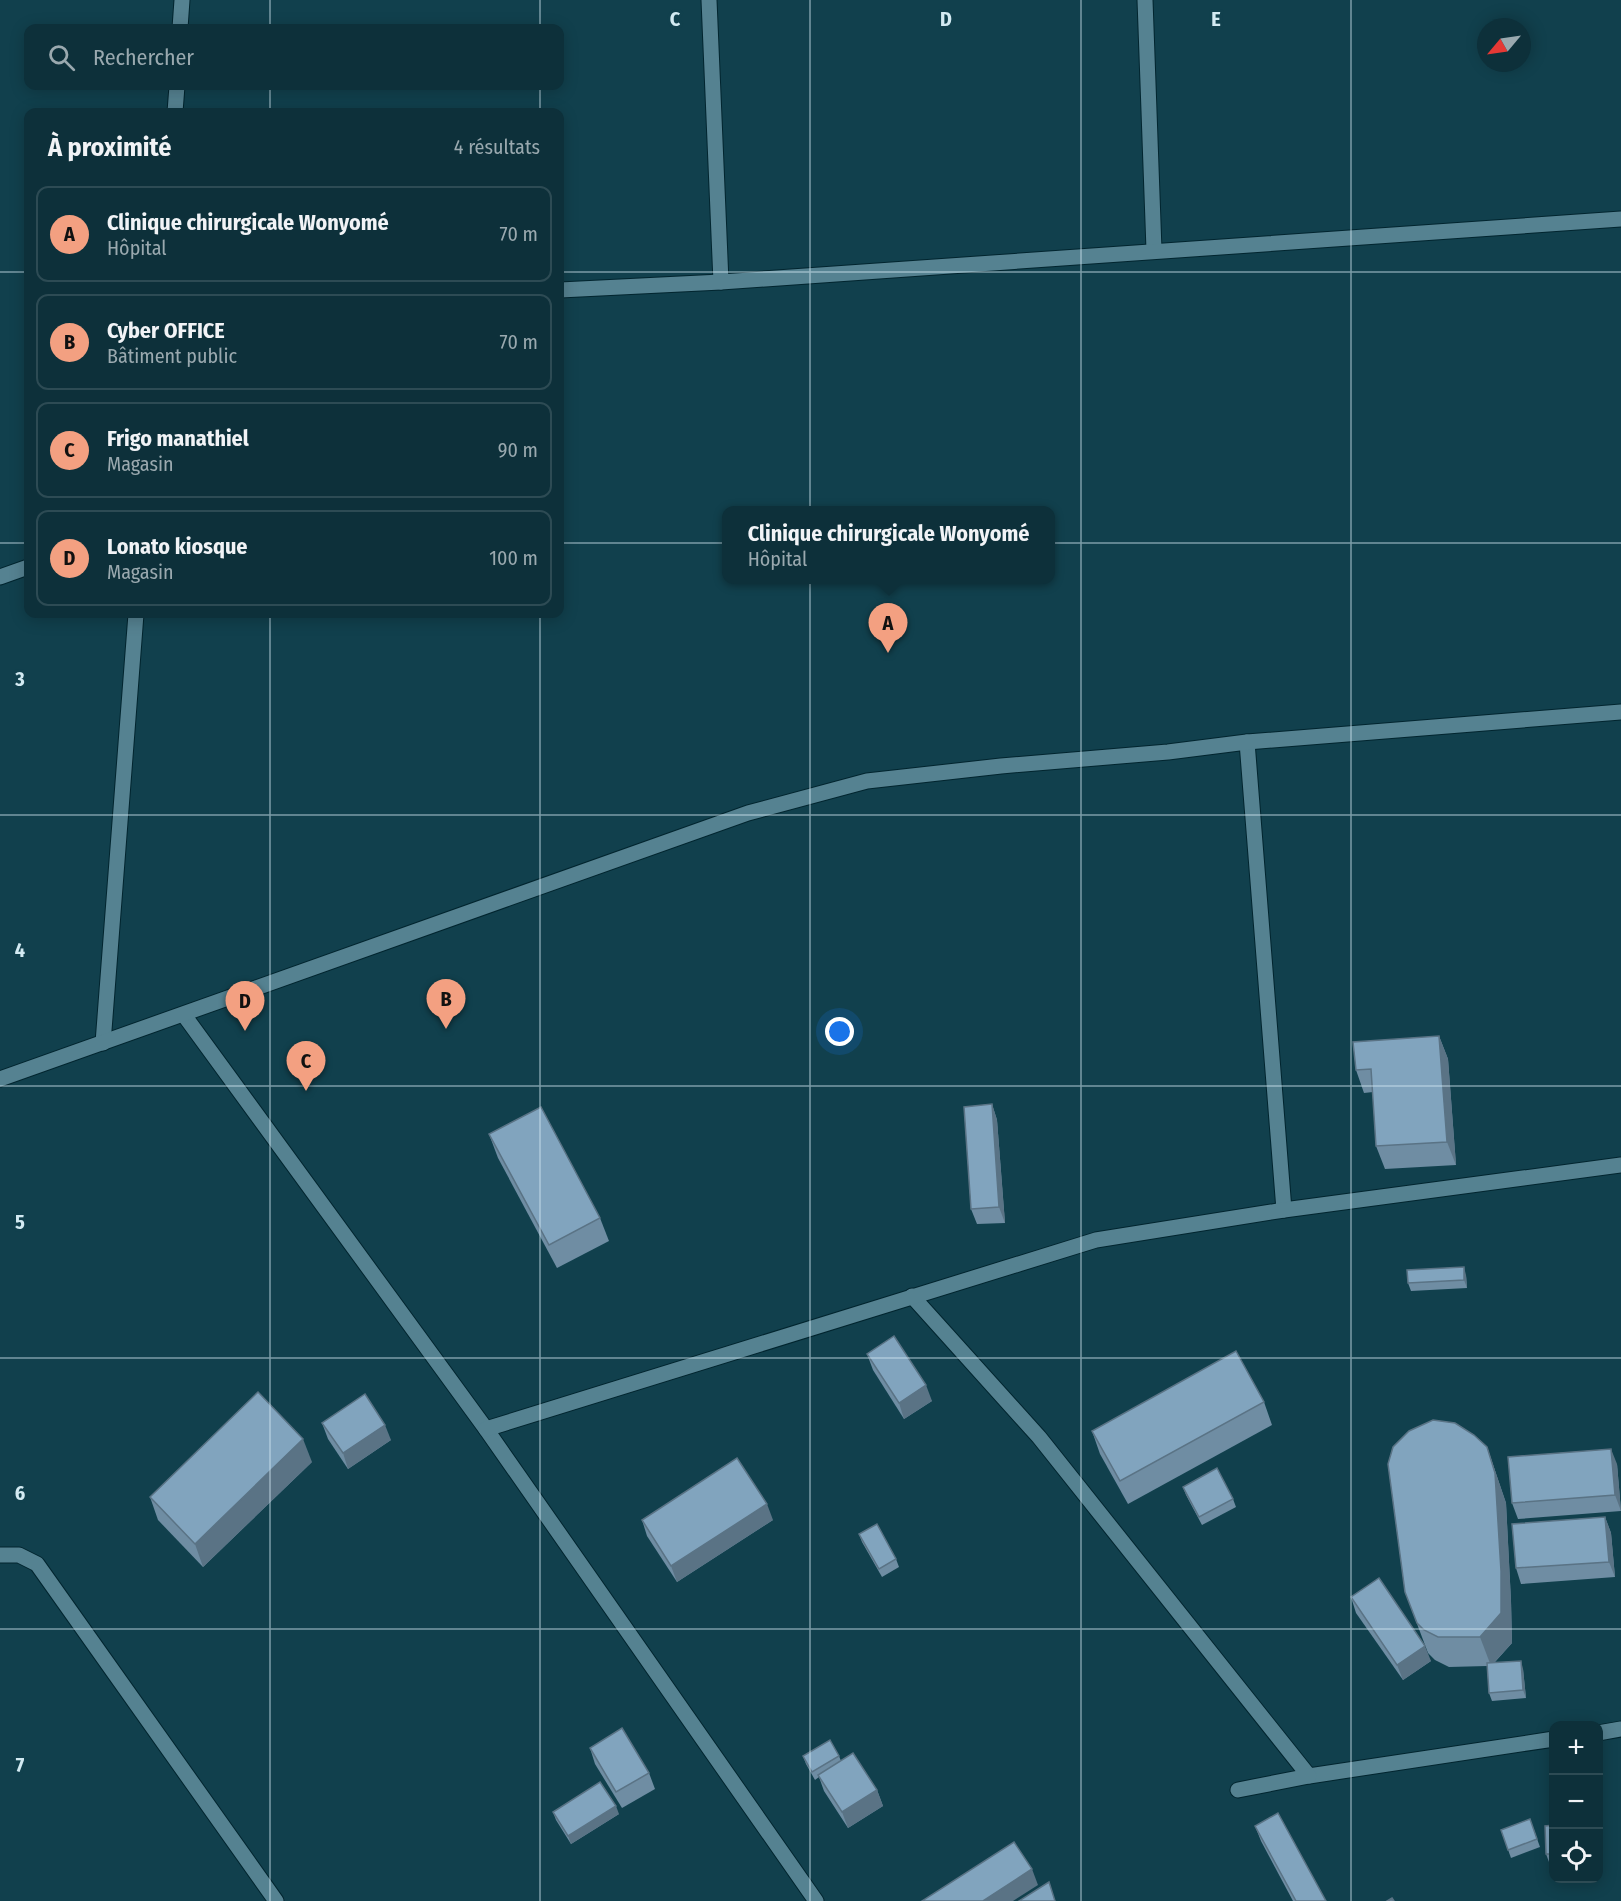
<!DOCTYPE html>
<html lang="fr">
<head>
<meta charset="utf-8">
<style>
  body { margin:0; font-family:"Fira Sans Condensed",sans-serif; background:#163842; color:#f1f3f6 }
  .controls { position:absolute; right:18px; bottom:18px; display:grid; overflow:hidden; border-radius:12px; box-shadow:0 3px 15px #0003 }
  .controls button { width:54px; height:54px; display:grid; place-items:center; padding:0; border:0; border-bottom:2px solid #2d4b54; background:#0d303a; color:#f1f3f6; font:30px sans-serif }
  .compass { position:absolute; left:1477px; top:18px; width:54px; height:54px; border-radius:50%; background:#0d303a; box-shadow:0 3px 15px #0003; rotate:241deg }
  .you { position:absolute; left:840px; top:1032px; width:21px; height:21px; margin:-15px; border:4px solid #fff; border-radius:50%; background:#1a73e8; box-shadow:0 0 0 9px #1a73e833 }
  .badge { display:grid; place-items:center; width:39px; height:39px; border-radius:50%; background:#f3a081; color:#111; font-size:20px; font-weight:700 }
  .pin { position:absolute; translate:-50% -50px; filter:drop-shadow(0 2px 3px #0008) }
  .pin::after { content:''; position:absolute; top:32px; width:21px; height:18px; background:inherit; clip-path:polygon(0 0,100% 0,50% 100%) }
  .popup { position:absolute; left:722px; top:506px; width:333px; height:78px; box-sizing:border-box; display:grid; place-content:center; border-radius:12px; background:#0d303a; filter:drop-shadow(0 2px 4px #0005); font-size:20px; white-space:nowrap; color:#9aa9af }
  .popup b { font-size:22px; color:#f1f3f6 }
  .popup::after { content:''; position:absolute; left:50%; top:100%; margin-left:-12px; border:12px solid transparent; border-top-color:#0d303a }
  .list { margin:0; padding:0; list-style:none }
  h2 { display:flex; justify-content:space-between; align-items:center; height:78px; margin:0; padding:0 24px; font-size:26px }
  h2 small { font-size:20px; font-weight:400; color:#9aa9af }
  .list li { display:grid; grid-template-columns:39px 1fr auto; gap:18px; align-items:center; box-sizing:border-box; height:96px; margin:0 12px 12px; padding:0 12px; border:2px solid #2d4b54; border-radius:12px }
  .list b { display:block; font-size:22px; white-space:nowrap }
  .list p { margin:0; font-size:20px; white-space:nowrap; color:#9aa9af }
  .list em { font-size:20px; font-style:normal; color:#9aa9af }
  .icon { flex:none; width:33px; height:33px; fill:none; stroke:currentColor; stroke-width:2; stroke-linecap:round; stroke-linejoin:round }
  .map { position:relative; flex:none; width:1621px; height:1901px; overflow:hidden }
  .search { position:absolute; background:#0d303a; box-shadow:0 3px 15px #0003; left:24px; top:24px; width:540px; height:66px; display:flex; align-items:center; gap:15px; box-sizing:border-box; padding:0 21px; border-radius:12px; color:#9aa9af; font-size:22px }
  .panel { position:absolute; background:#0d303a; box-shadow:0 3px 15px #0003; left:24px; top:108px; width:540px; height:510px; border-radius:12px }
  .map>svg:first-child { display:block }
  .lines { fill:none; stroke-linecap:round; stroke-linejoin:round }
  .minor-casing { stroke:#02252f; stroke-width:17 }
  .tertiary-casing { stroke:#02252f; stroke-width:17 }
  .minor { stroke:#558291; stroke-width:15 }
  .tertiary { stroke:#558291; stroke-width:15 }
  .wall { fill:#6f8da3 }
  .shaded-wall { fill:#5a7385 }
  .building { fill:#81a4be; stroke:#5a7385; stroke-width:1.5 }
  .grid { fill:none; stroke:#d3eaf2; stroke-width:1.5; stroke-opacity:0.55 }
  .grid-label { font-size:20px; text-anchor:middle; font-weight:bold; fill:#d3eaf2; stroke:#11404d; stroke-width:6; stroke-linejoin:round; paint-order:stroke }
</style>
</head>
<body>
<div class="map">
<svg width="1621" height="1901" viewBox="0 0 1621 1901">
  <rect width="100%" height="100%" fill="#11404d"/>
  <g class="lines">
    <!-- minor casing -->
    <g class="minor-casing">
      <g id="minor">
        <path d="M709,0L721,282"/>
        <path d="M1145,0L1154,250"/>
        <path d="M180,28L182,0"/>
        <path d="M175,112L177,86"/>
        <path d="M560,290L721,282L1621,219"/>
        <path d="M0,577L28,567"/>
        <path d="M1247,742L1284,1210"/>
        <path d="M184,1015L486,1429L816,1901"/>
        <path d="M103,1043L136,614"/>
        <path d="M912,1296L1039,1437L1309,1776L1554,1739"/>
        <path d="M486,1429L1096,1240L1284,1210L1621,1165"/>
        <path d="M0,1555H19L37,1564L276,1901"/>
        <path d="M1598,1733L1621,1729"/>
        <path d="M1238,1790L1309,1776"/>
      </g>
    </g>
    <!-- tertiary casing -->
    <g class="tertiary-casing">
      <path id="tertiary" d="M0,1079L748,813L867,781L1001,766L1168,752L1247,742L1621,712"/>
    </g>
    <!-- minor -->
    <use href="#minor" class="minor"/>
    <!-- tertiary -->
    <use href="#tertiary" class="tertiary"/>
  </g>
  <!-- wall -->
  <g class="wall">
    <path d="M1439,1036L1448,1059L1456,1165L1385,1169L1376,1146L1373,1092L1364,1093L1356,1070Z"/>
    <path d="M992,1104L997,1120L1005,1223L977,1224L971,1209Z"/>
    <path d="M489,1134L600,1218L609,1241L557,1268L498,1158Z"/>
    <path d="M1466,1275L1467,1288L1411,1291L1408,1283Z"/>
    <path d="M867,1354L932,1401L904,1419L873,1370Z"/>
    <path d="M1264,1402L1272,1425L1128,1504L1100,1454L1092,1431Z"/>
    <path d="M322,1423L391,1440L348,1469L328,1439Z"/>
    <path d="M1487,1447L1506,1503L1511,1601L1512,1643L1495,1662L1523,1669L1526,1698L1492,1701L1489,1693L1487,1666L1449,1667L1435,1660L1428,1653L1405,1592Z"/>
    <path d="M312,1462L203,1567L158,1520L150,1497Z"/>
    <path d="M1617,1464L1621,1511L1518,1519L1512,1503Z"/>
    <path d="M1183,1487L1233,1499L1236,1507L1202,1525L1186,1495Z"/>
    <path d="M1605,1517L1611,1533L1615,1577L1521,1584L1516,1568Z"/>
    <path d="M642,1520H773L677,1582L647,1536Z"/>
    <path d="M859,1534L896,1559L899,1567L882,1577L862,1542Z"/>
    <path d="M1351,1597L1431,1661L1403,1680L1356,1613Z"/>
    <path d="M590,1748L649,1773L655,1789L622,1808L595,1764Z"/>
    <path d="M803,1756H839L841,1761L877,1790L883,1806L848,1828L824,1791L819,1777L815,1780L806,1764Z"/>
    <path d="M553,1812L619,1814L571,1844L556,1820Z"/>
    <path d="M1530,1819L1540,1847L1511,1858L1501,1830Z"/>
    <path d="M1554,1825V1862H1549L1546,1854Z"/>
    <path d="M1255,1826L1326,1901H1293L1261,1841Z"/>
  </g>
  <!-- shaded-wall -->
  <g class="shaded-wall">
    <path d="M1439,1036L1448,1059L1456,1165L1447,1142Z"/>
    <path d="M992,1104L997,1120L1005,1223L999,1207Z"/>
    <path d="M1464,1267L1466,1275L1467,1288L1464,1280Z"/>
    <path d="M926,1385L932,1401L904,1419L899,1403Z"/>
    <path d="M385,1425L391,1440L348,1469L343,1453Z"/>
    <path d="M303,1439L312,1462L203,1567L195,1544Z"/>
    <path d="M1487,1447L1506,1503L1511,1601L1512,1643L1491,1666L1480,1637Z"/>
    <path d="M1611,1449L1617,1464L1621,1511L1615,1495Z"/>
    <path d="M767,1504L773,1520L677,1582L671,1566Z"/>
    <path d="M1605,1517L1611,1533L1615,1577L1609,1562Z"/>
    <path d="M1425,1646L1431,1661L1403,1680L1397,1665Z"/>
    <path d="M1521,1661L1523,1669L1526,1698L1523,1690Z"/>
    <path d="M877,1790L883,1806L848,1828L842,1812Z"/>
    <path d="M616,1806L619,1814L571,1844L568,1836Z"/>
    <path d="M1032,1869L1038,1885L1013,1901H983Z"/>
  </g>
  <!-- building -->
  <g class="building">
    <path d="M1439,1036L1447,1142L1376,1146L1371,1069L1356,1070L1353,1042Z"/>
    <path d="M992,1104L999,1207L971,1209L964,1107Z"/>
    <path d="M541,1107L600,1218L549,1245L489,1134Z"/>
    <path d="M1464,1267V1280L1408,1283L1407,1270Z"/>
    <path d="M894,1336L926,1385L899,1403L867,1354Z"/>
    <path d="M1236,1351L1264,1402L1120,1481L1092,1431Z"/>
    <path d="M258,1392L303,1439L195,1544L150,1497Z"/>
    <path d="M365,1394L385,1425L343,1453L322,1423Z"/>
    <path d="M1433,1420L1455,1423L1474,1435L1487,1447L1495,1473L1501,1571V1613L1480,1637H1438L1424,1630L1417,1623L1405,1592L1388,1464L1393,1447L1409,1431Z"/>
    <path d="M1611,1449L1615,1495L1512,1503L1508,1457Z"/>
    <path d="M737,1458L767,1504L671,1566L642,1520Z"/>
    <path d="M1217,1468L1233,1499L1199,1517L1183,1487Z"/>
    <path d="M1605,1517L1609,1562L1516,1568L1512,1524Z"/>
    <path d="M877,1524L896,1559L879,1569L859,1534Z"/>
    <path d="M1379,1578L1425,1646L1397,1665L1351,1597Z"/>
    <path d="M1521,1661L1523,1690L1489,1693L1487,1663Z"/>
    <path d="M622,1728L649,1773L616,1792L590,1748Z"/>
    <path d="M830,1740L839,1756L812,1772L803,1756Z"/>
    <path d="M853,1753L877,1790L842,1812L818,1775Z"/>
    <path d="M600,1782L616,1806L568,1836L553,1812Z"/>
    <path d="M1278,1813L1326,1901H1296L1255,1826Z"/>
    <path d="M1530,1819L1537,1839L1508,1850L1501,1830Z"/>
    <path d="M1554,1825V1854H1546L1545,1826Z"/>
    <path d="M1014,1842L1032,1869L983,1901H922Z"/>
    <path d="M1049,1882L1055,1901H1019Z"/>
    <path d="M1392,1898L1394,1901H1387Z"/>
  </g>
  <!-- grid -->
  <path class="grid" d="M270,0V28M540,0V28M810,0V1901M1081,0V1901M1351,0V1901M270,86V112M540,86V112M0,272H28M560,272H1621M0,543H28M560,543H1621M270,614V1901M540,614V1901M0,815H1621M0,1086H1621M0,1358H1621M0,1629H1621"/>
  <g class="grid-label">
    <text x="675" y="26">C</text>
    <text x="946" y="26">D</text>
    <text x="1216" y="26">E</text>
    <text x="20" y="686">3</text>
    <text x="20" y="957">4</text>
    <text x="20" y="1229">5</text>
    <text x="20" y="1500">6</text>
    <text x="20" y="1772">7</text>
  </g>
</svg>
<div class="controls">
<button>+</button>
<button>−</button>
<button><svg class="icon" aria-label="locate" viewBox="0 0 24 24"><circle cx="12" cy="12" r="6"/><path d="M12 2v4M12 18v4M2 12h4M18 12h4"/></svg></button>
</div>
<svg class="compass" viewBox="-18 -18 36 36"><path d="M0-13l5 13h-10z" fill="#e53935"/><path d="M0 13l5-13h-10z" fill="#9aa9af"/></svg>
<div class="you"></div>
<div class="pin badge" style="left:888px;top:653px">A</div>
<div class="popup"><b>Clinique chirurgicale Wonyomé</b>Hôpital</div>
<div class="pin badge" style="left:446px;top:1029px">B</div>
<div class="pin badge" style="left:306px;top:1091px">C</div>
<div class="pin badge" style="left:245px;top:1031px">D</div>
<div class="search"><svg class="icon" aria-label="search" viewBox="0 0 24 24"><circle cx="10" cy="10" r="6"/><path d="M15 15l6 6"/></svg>Rechercher</div>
<section class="panel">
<h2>À proximité<small>4 résultats</small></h2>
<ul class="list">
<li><span class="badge">A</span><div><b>Clinique chirurgicale Wonyomé</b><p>Hôpital</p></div><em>70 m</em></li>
<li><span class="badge">B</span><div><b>Cyber OFFICE</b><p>Bâtiment public</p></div><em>70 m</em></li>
<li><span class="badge">C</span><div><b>Frigo manathiel</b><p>Magasin</p></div><em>90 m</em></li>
<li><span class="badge">D</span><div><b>Lonato kiosque</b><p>Magasin</p></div><em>100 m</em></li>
</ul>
</section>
</div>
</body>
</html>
